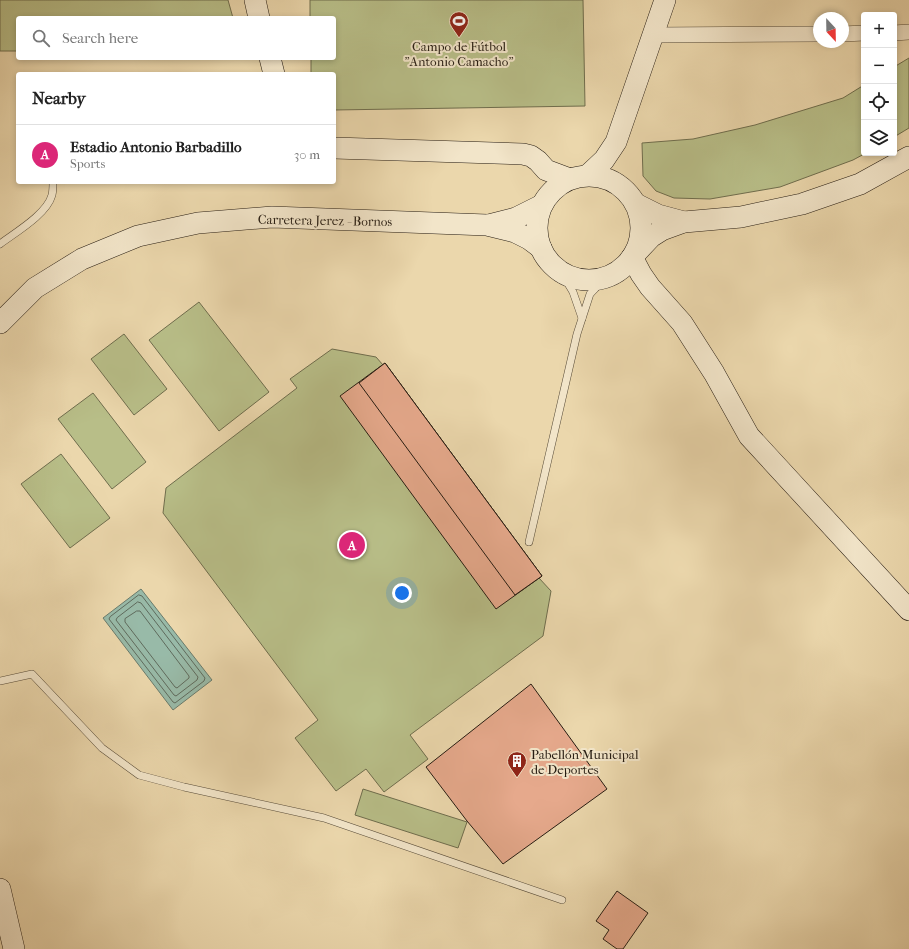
<!DOCTYPE html>
<html lang="en">
<head>
<meta charset="utf-8">
<style>
  body { margin:0; font-family:"IM FELL French Canon",serif; background:#f6f6f6; color:#222 }
  .controls { position:absolute; right:12px; top:12px; display:grid; overflow:hidden; border-radius:4px; box-shadow:0 2px 6px #0003 }
  .controls button { width:36px; height:36px; display:grid; place-items:center; padding:0; border:0; border-bottom:1px solid #e0e0e0; background:#fff; color:#222; font:20px sans-serif }
  .compass { position:absolute; left:813px; top:12px; width:36px; height:36px; border-radius:50%; background:#fff; box-shadow:0 2px 6px #0003; rotate:158deg }
  .you { position:absolute; left:402px; top:593px; width:14px; height:14px; margin:-10px; border:3px solid #fff; border-radius:50%; background:#1a73e8; box-shadow:0 0 0 6px #1a73e833 }
  .badge { display:grid; place-items:center; width:26px; height:26px; border-radius:50%; background:#db2777; color:#fff; font-size:13px; font-weight:700 }
  .pin { position:absolute; translate:-50% -50%; border:2px solid #fff; box-shadow:0 1px 4px #0006 }
  .list { margin:0; padding:0; list-style:none }
  h2 { display:flex; justify-content:space-between; align-items:center; height:52px; margin:0; padding:0 16px; font-size:17px }
  h2 small { font-size:13px; font-weight:400; color:#767676 }
  .list li { display:grid; grid-template-columns:26px 1fr auto; gap:12px; align-items:center; box-sizing:border-box; height:60px; padding:0 16px; border-top:1px solid #e0e0e0 }
  .list b { display:block; font-size:15px; white-space:nowrap }
  .list p { margin:0; font-size:13px; white-space:nowrap; color:#767676 }
  .list em { font-size:13px; font-style:normal; color:#767676 }
  .icon { flex:none; width:22px; height:22px; fill:none; stroke:currentColor; stroke-width:2; stroke-linecap:round; stroke-linejoin:round }
  .map { position:relative; flex:none; width:909px; height:949px; overflow:hidden }
  .search { position:absolute; background:#fff; box-shadow:0 2px 6px #0003; left:16px; top:16px; width:320px; height:44px; display:flex; align-items:center; gap:10px; box-sizing:border-box; padding:0 14px; border-radius:4px; color:#767676; font-size:15px }
  .panel { position:absolute; background:#fff; box-shadow:0 2px 6px #0003; left:16px; top:72px; width:320px; height:112px; border-radius:4px }
  .map>svg:first-child { display:block }
  .green { fill:#b8be88; stroke:#6f6d4d }
  .water { fill:#98baa8; stroke:#6a7b6c }
  .lines { fill:none; stroke-linecap:round; stroke-linejoin:round }
  .shore { stroke:#5f6b5d; stroke-width:1 }
  .building { fill:#e6a98c; stroke:#261c12 }
  .lane-casing { stroke:#574b38; stroke-width:8 }
  .street-casing { stroke:#574b38; stroke-width:16 }
  .secondary-casing { stroke:#261c12; stroke-width:22 }
  .lane { stroke:#f2e5c9; stroke-width:7 }
  .street { stroke:#f2e5c9; stroke-width:15 }
  .secondary { stroke:#f2e5c9; stroke-width:21 }
  .labels { text-anchor:middle; stroke-width:4; stroke-linejoin:round; paint-order:stroke }
  .poi-label { font-size:13px; fill:#261c12; stroke:#f2e5c9 }
  .street-label { font-size:13px; fill:#261c12; stroke:#f2e5c9 }
</style>
</head>
<body>
<div class="map">
<svg width="909" height="949" viewBox="0 0 909 949">
  <rect width="100%" height="100%" fill="#ebd7ac"/>
  <filter id="stains"><feTurbulence type="fractalNoise" baseFrequency=".005" numOctaves="4"/><feColorMatrix values="0 0 0 0 .2 0 0 0 0 .09 0 0 0 0 .02 0 0 0 .5 -.17"/></filter>
  <radialGradient id="worn" r=".72"><stop offset=".6" stop-color="#630" stop-opacity="0"/><stop offset="1" stop-color="#630" stop-opacity=".3"/></radialGradient>
  <!-- green -->
  <g class="green">
    <path d="M0,0H228L233,18H18V51H0Z"/>
    <path d="M310,0H583L585,106L334,110V74H311V58H334V18H310Z"/>
    <path d="M909,58V128L894,137V67Z"/>
    <path d="M864,85V153H866L853,160L780,187L710,199L674,198L656,191L643,176L642,143L693,139L755,125L843,98Z"/>
    <path d="M199,302L269,392L219,431L149,340Z"/>
    <path d="M124,334L167,389L134,415L91,359Z"/>
    <path d="M332,349L376,357L383,365L385,363L542,576L539,578L551,591L543,636L410,735L428,759L384,792L366,769L336,791L295,738L318,720L163,513L166,488L297,388L290,379Z"/>
    <path d="M93,393L146,462L112,489L58,419Z"/>
    <path d="M61,454L110,518L70,548L21,484Z"/>
    <path d="M363,789L467,822L458,848L355,815Z"/>
  </g>
  <!-- water -->
  <path class="water" d="M141,589L212,680L173,710L103,618Z"/>
  <g class="lines">
    <!-- shore -->
    <g class="shore">
      <path d="M139,595L142,596L205,678L204,681L175,703L173,702L109,619L110,617Z"/>
      <path d="M138,602L141,603L198,677L197,680L176,696L174,695L116,620L117,618Z"/>
      <path d="M137,611H140L189,676V678L177,688L175,687L125,622V619Z"/>
    </g>
  </g>
  <!-- building -->
  <g class="building">
    <path d="M385,363L542,576L496,609L340,396Z"/>
    <path d="M385,363L542,576L515,595L359,383Z"/>
    <path d="M531,684L607,789L503,864L467,821L426,767Z"/>
    <path d="M617,891L648,913L623,949H617L603,939L609,930L596,921Z"/>
  </g>
  <g class="lines">
    <!-- lane casing -->
    <g class="lane-casing">
      <g id="lane">
        <path d="M0,244C16,232 47,214 52,195C53,191 53,186 53,182"/>
        <path d="M561,272L573,292L582,318"/>
        <path d="M529,542L577,334L590,294L605,278"/>
        <path d="M0,681L32,674L102,748L139,775L184,787L324,818L562,900"/>
      </g>
    </g>
    <!-- street casing -->
    <g class="street-casing">
      <g id="street">
        <path d="M894,33L909,32"/>
        <path d="M843,34L864,33"/>
        <path d="M653,35L819,34"/>
      </g>
    </g>
    <!-- secondary casing -->
    <g class="secondary-casing">
      <g id="secondary">
        <path d="M255,0L259,18"/>
        <path d="M270,58L274,74"/>
        <path d="M334,148L523,154L531,156L538,161L546,170L570,179"/>
        <path d="M588,175L604,160L616,142L665,0"/>
        <circle cx="589" cy="228" r="52"/>
        <path d="M636,204L658,215L684,222"/>
        <path d="M489,225L516,218L542,205"/>
        <path d="M636,253L651,237L662,230L684,222L741,217L802,204L860,184L909,157"/>
        <path d="M632,257L641,274L650,287L682,323L714,373L749,436L909,610"/>
        <path d="M0,323L35,288L82,259L138,236L198,223L272,217L487,225L515,232L529,239L541,248"/>
        <path d="M0,889L14,949"/>
      </g>
    </g>
    <!-- lane -->
    <use href="#lane" class="lane"/>
    <!-- street -->
    <use href="#street" class="street"/>
    <!-- secondary -->
    <use href="#secondary" class="secondary"/>
  </g>
  <!-- icons -->
  <defs>
    <g id="stadium-pin" transform="scale(1)"><path d="M0 17L-7.5 6A9.5 9.5 0 1 1 7.5 6Z" fill="#8f2418" stroke="#f2e5c9"/><path d="M0-5a6.5 5 0 1 0 0 10a6.5 5 0 1 0 0-10ZM-3.5-1.8h7v3.6h-7Z" fill="#fff"/></g>
    <g id="building-pin" transform="scale(1)"><path d="M0 17L-7.5 6A9.5 9.5 0 1 1 7.5 6Z" fill="#8f2418" stroke="#f2e5c9"/><path d="M-4-6H4V6H1V3H-1V6H-4ZM-2.5-4.3h1.7v1.8h-1.7ZM.8-4.3h1.7v1.8H.8ZM-2.5-1h1.7V.8h-1.7ZM.8-1h1.7V.8H.8Z" fill="#fff"/></g>
  </defs>
  <g fill-rule="evenodd">
    <use href="#stadium-pin" x="459" y="21"/>
    <use href="#building-pin" x="517" y="761"/>
  </g>
  <g class="labels">
    <!-- poi labels -->
    <g class="poi-label">
      <text x="459" y="51">Campo de Fútbol<tspan x="459" dy="15">"Antonio Camacho"</tspan></text>
      <text x="531" y="759" text-anchor="start">Pabellón Municipal<tspan x="531" dy="15">de Deportes</tspan></text>
    </g>
    <!-- street labels -->
    <g class="street-label">
      <text transform="translate(325 220) rotate(1)" y="5">Carretera Jerez - Bornos</text>
    </g>
  </g>
  <rect width="100%" height="100%" filter="url(#stains)"/>
  <rect width="100%" height="100%" fill="url(#worn)"/>
</svg>
<div class="controls">
<button>+</button>
<button>−</button>
<button><svg class="icon" aria-label="locate" viewBox="0 0 24 24"><circle cx="12" cy="12" r="6"/><path d="M12 2v4M12 18v4M2 12h4M18 12h4"/></svg></button>
<button><svg class="icon" aria-label="layers" viewBox="0 0 24 24"><path d="M12 4l9 5-9 5-9-5zM3 14l9 5 9-5"/></svg></button>
</div>
<svg class="compass" viewBox="-18 -18 36 36"><path d="M0-13l5 13h-10z" fill="#e53935"/><path d="M0 13l5-13h-10z" fill="#767676"/></svg>
<div class="you"></div>
<div class="pin badge" style="left:352px;top:545px">A</div>
<div class="search"><svg class="icon" aria-label="search" viewBox="0 0 24 24"><circle cx="10" cy="10" r="6"/><path d="M15 15l6 6"/></svg>Search here</div>
<section class="panel">
<h2>Nearby<small></small></h2>
<ul class="list">
<li><span class="badge">A</span><div><b>Estadio Antonio Barbadillo</b><p>Sports</p></div><em>30 m</em></li>
</ul>
</section>
</div>
</body>
</html>
